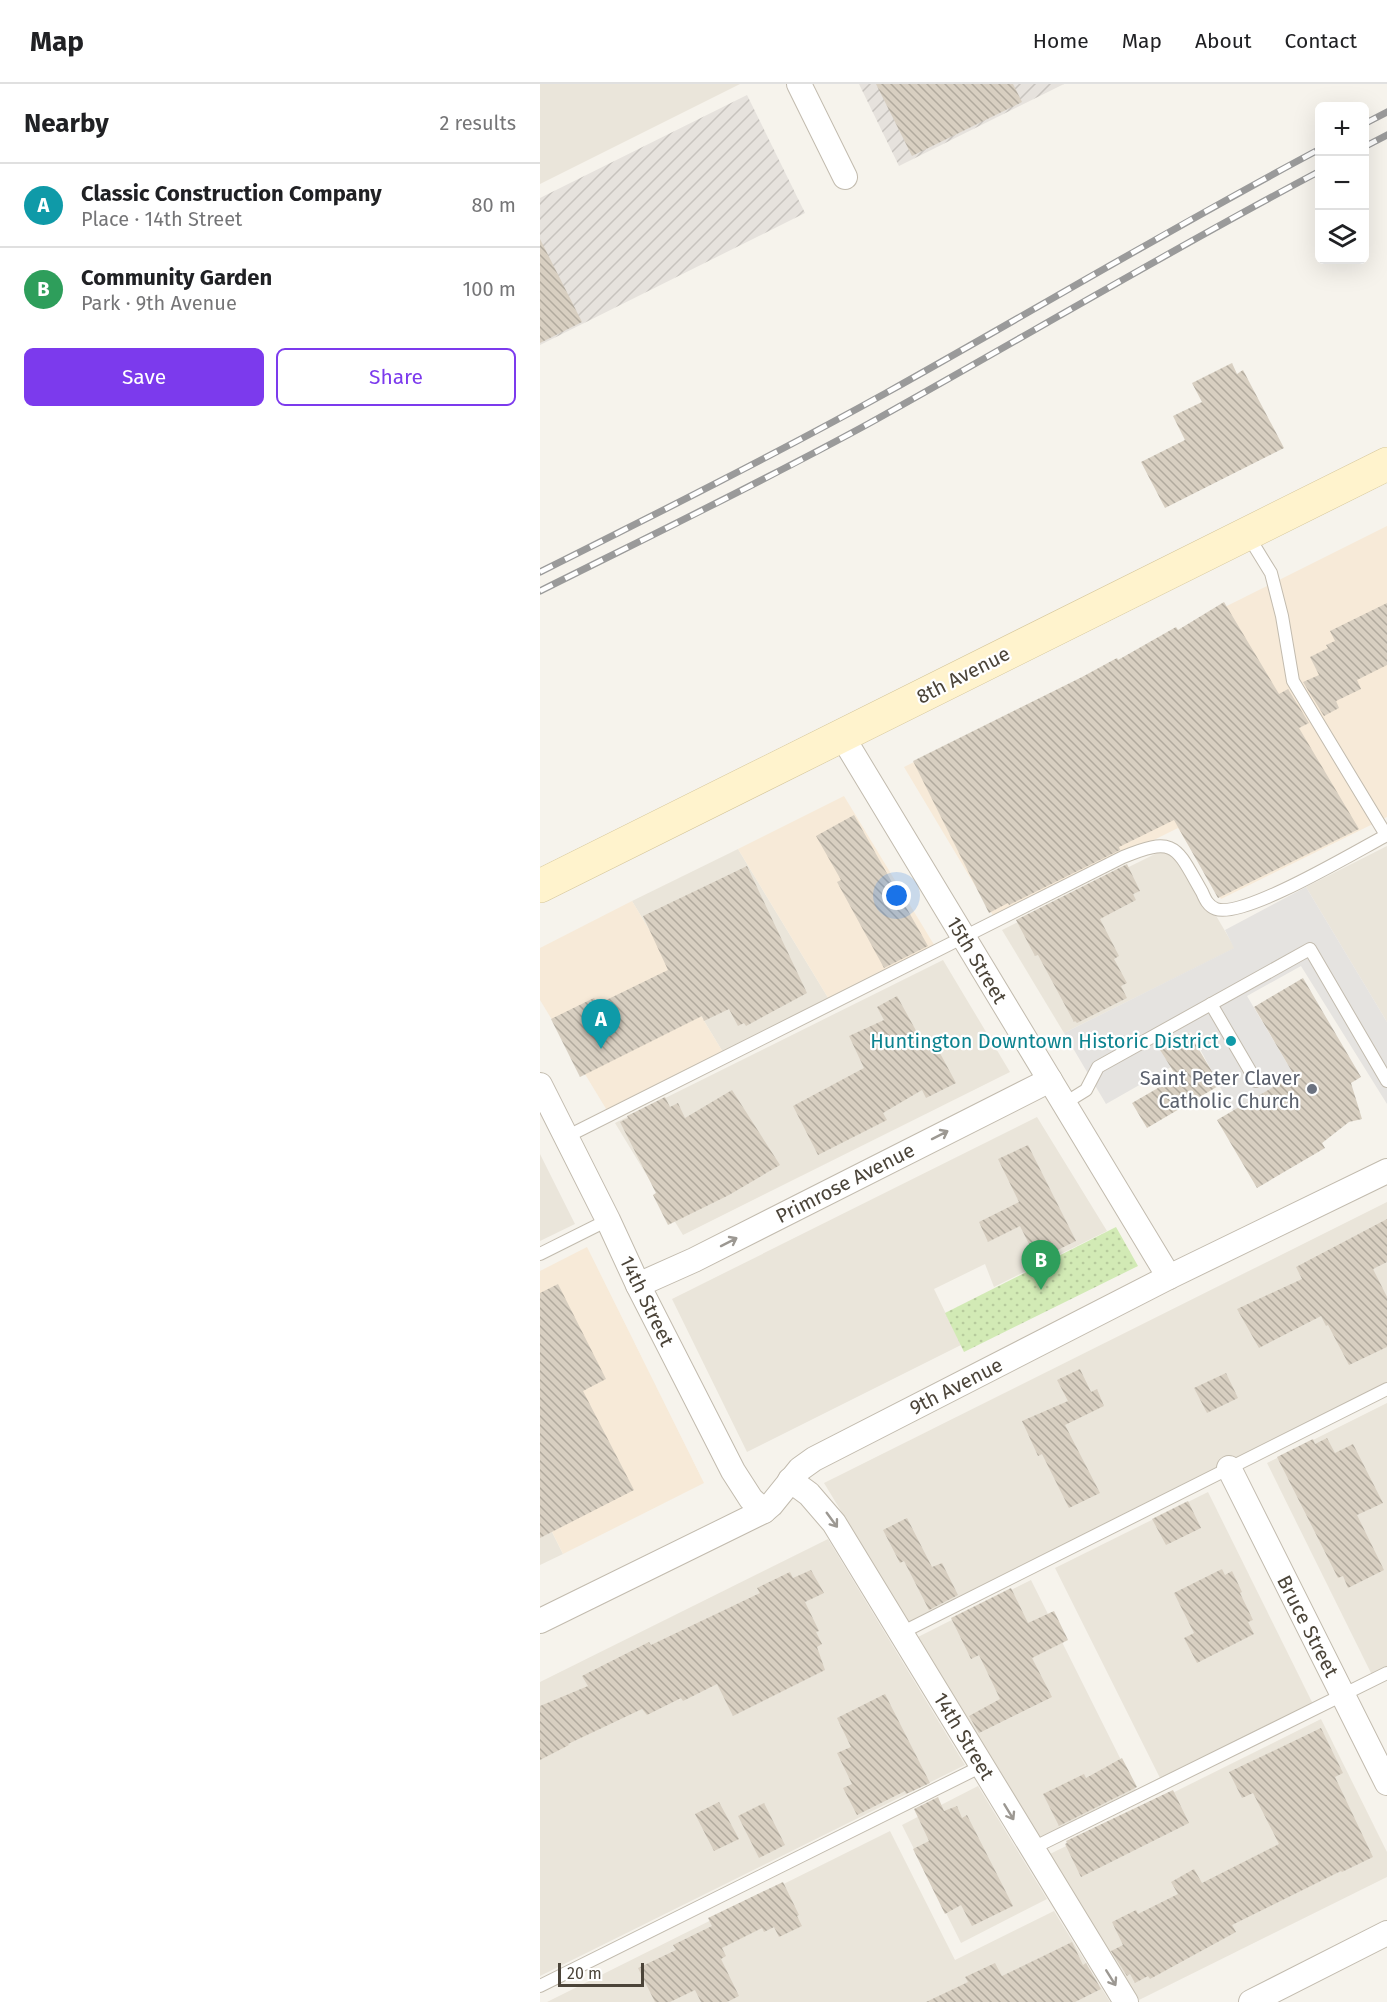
<!DOCTYPE html>
<html lang="en">
<head>
<meta charset="utf-8">
<style>
  body { margin:0; font-family:"Fira Sans",sans-serif; background:#f2f2f2; color:#202124 }
  .controls { position:absolute; right:18px; top:18px; display:grid; overflow:hidden; border-radius:9px; box-shadow:0 6px 24px #0002 }
  .controls button { width:54px; height:54px; display:grid; place-items:center; padding:0; border:0; border-bottom:2px solid #e0e0e0; background:#fff; color:#202124; font:30px sans-serif }
  .scale { position:absolute; left:18px; bottom:15px; width:86px; box-sizing:border-box; padding-left:6px; border:3px solid #4b4439; border-top:0; font-size:16px; line-height:21px; white-space:nowrap; color:#4b4439; -webkit-text-stroke:4px #fff; paint-order:stroke }
  .you { position:absolute; left:357px; top:812px; width:21px; height:21px; margin:-15px; border:4px solid #fff; border-radius:50%; background:#1a73e8; box-shadow:0 0 0 9px #1a73e833 }
  .badge { display:grid; place-items:center; width:39px; height:39px; border-radius:50%; background:#7c3aed; color:#fff; font-size:20px; font-weight:700 }
  .pin { position:absolute; translate:-50% -50px; filter:drop-shadow(0 2px 3px #0008) }
  .pin::after { content:''; position:absolute; top:32px; width:21px; height:18px; background:inherit; clip-path:polygon(0 0,100% 0,50% 100%) }
  .list { margin:0; padding:0; list-style:none }
  h2 { display:flex; justify-content:space-between; align-items:center; height:78px; margin:0; padding:0 24px; font-size:26px }
  h2 small { font-size:20px; font-weight:400; color:#757577 }
  .list li { display:grid; grid-template-columns:39px 1fr auto; gap:18px; align-items:center; box-sizing:border-box; height:84px; padding:0 24px; border-top:2px solid #e0e0e0 }
  .list b { display:block; font-size:22px; white-space:nowrap }
  .list p { margin:0; font-size:20px; white-space:nowrap; color:#757577 }
  .list em { font-size:20px; font-style:normal; color:#757577 }
  .actions { display:flex; gap:12px; padding:18px 24px }
  .actions a { flex:1; padding:14px 0; border:2px solid #7c3aed; border-radius:9px; text-align:center; font-size:21px; color:#7c3aed }
  .actions .main { background:#7c3aed; color:#fff }
  .icon { flex:none; width:33px; height:33px; fill:none; stroke:currentColor; stroke-width:2; stroke-linecap:round; stroke-linejoin:round }
  .map { position:relative; flex:none; width:847px; height:1918px; overflow:hidden }
  header { display:flex; align-items:center; gap:36px; box-sizing:border-box; height:84px; padding:0 30px; background:#fff; border-bottom:2px solid #e0e0e0 }
  header strong { font-size:28px }
  nav { display:flex; gap:33px; margin-inline-start:auto; font-size:21px }
  main { display:flex }
  aside { flex:1; background:#fff }
  .map>svg:first-child { display:block }
  .residential { fill:#eae5da }
  .commercial { fill:#f7ead8 }
  .industrial { fill:url(#industrial-furrows) }
  .garden { fill:url(#garden-dots) }
  .parking { fill:#e5e3e0 }
  .building { fill:url(#building-back-hatch) }
  .lines { fill:none; stroke-linecap:round; stroke-linejoin:round }
  .service-casing { stroke:#c2bbae; stroke-width:14 }
  .minor-casing { stroke:#c2bbae; stroke-width:26 }
  .secondary-casing { stroke:#d6c79b; stroke-width:34 }
  .service { stroke:#fff; stroke-width:12 }
  .minor { stroke:#fff; stroke-width:24 }
  .secondary { stroke:#fff3cd; stroke-width:33 }
  .rail-casing { stroke:#9a9a9a; stroke-width:7 }
  .rail { stroke:#fff; stroke-width:4.5; stroke-dasharray:14; stroke-linecap:butt }
  .oneway { stroke:#9c9892 }
  .culture-dot { fill:#0f9aa8; stroke:#fff; stroke-width:2 }
  .worship-dot { fill:#6b7280; stroke:#fff; stroke-width:2 }
  .labels { text-anchor:middle; stroke-width:4.5; stroke-linejoin:round; paint-order:stroke }
  .street-label { font-size:20px; fill:#4b4439; stroke:#fff }
  .culture-label { font-size:20px; fill:#0d838f; stroke:#fff; text-anchor:end }
  .worship-label { font-size:20px; fill:#5b616d; stroke:#fff; text-anchor:end }
</style>
</head>
<body>
<header>
<strong>Map</strong>
<nav><a>Home</a><a>Map</a><a>About</a><a>Contact</a></nav>
</header>
<main>
<aside>
<h2>Nearby<small>2 results</small></h2>
<ul class="list">
<li><span class="badge" style="background:#0f9aa8">A</span><div><b>Classic Construction Company</b><p>Place · 14th Street</p></div><em>80 m</em></li>
<li><span class="badge" style="background:#2e9e5b">B</span><div><b>Community Garden</b><p>Park · 9th Avenue</p></div><em>100 m</em></li>
</ul>
<div class="actions"><a class="main">Save</a><a>Share</a></div>
</aside>
<div class="map">
<svg width="847" height="1918" viewBox="0 0 847 1918">
  <defs>
    <pattern id="industrial-furrows" width="10" height="10" patternUnits="userSpaceOnUse" patternTransform="scale(1.5)"><rect width="10" height="10" fill="#e6e2dd"/><path d="M-1 1l2-2M0 10L10 0M9 11l2-2" fill="none" stroke="#c7c3be"/></pattern>
    <pattern id="garden-dots" width="8" height="8" patternUnits="userSpaceOnUse" patternTransform="scale(1.5)"><rect width="8" height="8" fill="#d2eab5"/><path d="M2 2h.1M6 6h.1" fill="none" stroke="#b6ca9c" stroke-width="1.8" stroke-linecap="round"/></pattern>
    <pattern id="building-back-hatch" width="6" height="6" patternUnits="userSpaceOnUse" patternTransform="scale(1.5)"><rect width="6" height="6" fill="#d8cfc1"/><path d="M-1 5l2 2M0 0l6 6M5-1l2 2" fill="none" stroke="#b1aa9e"/></pattern>
  </defs>
  <rect width="100%" height="100%" fill="#f6f3ec"/>
  <!-- residential -->
  <g class="residential">
    <path d="M0,0H200L0,100Z"/>
    <path d="M847,762V938L766,803Z"/>
    <path d="M198,765L290,917L184,970L92,817Z"/>
    <path d="M621,767L641,772L695,864L524,949L462,846Z"/>
    <path d="M403,876L470,988L143,1151L75,1039Z"/>
    <path d="M497,1033L567,1147L454,1203L445,1180L394,1205L421,1261L207,1368L132,1215Z"/>
    <path d="M0,1070L35,1140L0,1157Z"/>
    <path d="M847,1118V1301L369,1539L284,1399Z"/>
    <path d="M847,1319V1584L832,1591L727,1379Z"/>
    <path d="M668,1408L773,1620L621,1696L515,1484Z"/>
    <path d="M0,1424L23,1470L0,1481Z"/>
    <path d="M288,1455L425,1681L0,1892V1598Z"/>
    <path d="M491,1496L597,1708L502,1756L378,1553Z"/>
    <path d="M781,1635L847,1768V1793L599,1916L510,1770Z"/>
    <path d="M438,1702L507,1815L421,1859L362,1741Z"/>
    <path d="M350,1747L415,1876L514,1827L570,1918H7Z"/>
  </g>
  <!-- commercial -->
  <g class="commercial">
    <path d="M847,442V733L681,815L638,744L455,835L364,683Z"/>
    <path d="M304,712L396,864L290,917L198,765Z"/>
    <path d="M92,817L184,970L68,1028L0,916V864Z"/>
    <path d="M47,1163L164,1399L23,1470L0,1424V1187Z"/>
  </g>
  <!-- industrial -->
  <g class="industrial">
    <path d="M319,0H524L359,82Z"/>
    <path d="M207,11L265,129L0,261V114Z"/>
  </g>
  <!-- garden -->
  <path class="garden" d="M576,1143L598,1182L424,1268L405,1229Z"/>
  <!-- parking -->
  <path class="parking" d="M766,803L847,938V1020L761,882L707,912L754,991L693,1027L651,948L620,966L631,983L566,1020L524,949L694,864L685,846Z"/>
  <!-- building -->
  <g class="building">
    <path d="M336,0H473L482,18L372,72Z"/>
    <path d="M0,155L42,238L0,259Z"/>
    <path d="M692,279L697,290L703,286L744,364L625,424L601,378L645,356L633,332L662,318L652,299Z"/>
    <path d="M684,518L739,610L748,605L769,639L759,644L819,745L678,814L634,736L579,763L580,766L469,821L468,819L449,829L373,677L542,593L577,574L578,576L636,543L638,546Z"/>
    <path d="M847,519V581L817,596L821,605L796,617L799,624L784,632L763,598L779,591L770,573L788,564L786,561L795,557L790,547Z"/>
    <path d="M314,731L388,862L344,884L297,798L301,796L276,752Z"/>
    <path d="M587,780L600,807L593,810L596,816L560,835L579,872L574,875L587,899L581,902L587,914L537,939L535,937L534,938L498,871L495,872L476,836Z"/>
    <path d="M207,782L267,909L206,942L204,939L198,942L189,925L164,937L162,932L40,993L11,935L54,914L58,920L128,886L103,832Z"/>
    <path d="M763,894L821,993L811,999L822,1035L809,1038L782,1059L785,1064L717,1104L677,1036L754,991L714,923Z"/>
    <path d="M357,912L385,963L394,958L416,999L386,1014L382,1006L343,1029L347,1036L278,1071L253,1022L324,984L309,952L344,936L337,923Z"/>
    <path d="M649,949L680,1001L607,1044L592,1019L637,993L620,966Z"/>
    <path d="M192,1006L240,1081L189,1111L128,1141L113,1111L116,1109L80,1038L88,1034L87,1032L125,1013L130,1023L138,1019L145,1034Z"/>
    <path d="M488,1061L536,1157L497,1176L480,1142L448,1158L439,1138L479,1118L458,1075Z"/>
    <path d="M847,1135V1178L833,1185L847,1213V1263L809,1281L788,1241L786,1242L781,1232L719,1264L697,1225L762,1195L756,1183Z"/>
    <path d="M18,1200L66,1295L43,1307L94,1406L0,1454V1209Z"/>
    <path d="M540,1285L551,1308L557,1305L564,1322L525,1341L560,1409L529,1424L502,1370L498,1372L482,1337L528,1317L517,1296Z"/>
    <path d="M686,1289L698,1314L667,1329L654,1304Z"/>
    <path d="M787,1354L795,1369L813,1360L843,1419L817,1431L844,1486L808,1504L803,1492L798,1494L737,1373L773,1355L775,1360Z"/>
    <path d="M648,1417L661,1444L626,1461L612,1435Z"/>
    <path d="M367,1434L392,1483L402,1479L418,1511L389,1526L364,1477L360,1479L343,1446Z"/>
    <path d="M682,1485L685,1491L692,1487L702,1508L700,1509L713,1536L708,1538L714,1550L657,1579L644,1554L654,1549L634,1509Z"/>
    <path d="M271,1486L284,1509L265,1518L279,1547L276,1548L282,1560L277,1563L285,1586L193,1632L177,1600L143,1617L141,1614L107,1631L102,1625L28,1660L29,1661L0,1676V1622L48,1602L42,1592L109,1558L111,1561L220,1509L217,1504L250,1488L253,1494Z"/>
    <path d="M471,1504L488,1539L514,1527L528,1556L492,1574L512,1613L439,1649L429,1632L460,1615L439,1571L431,1575L411,1534Z"/>
    <path d="M345,1610L390,1699L366,1710L365,1707L317,1731L303,1704L312,1700L297,1669L311,1663L297,1634Z"/>
    <path d="M781,1644L803,1689L795,1693L833,1773L802,1788L801,1787L692,1841L696,1848L610,1895L608,1892L595,1899L590,1890L587,1892L571,1867L583,1861L572,1838L596,1826L598,1830L638,1810L631,1798L654,1785L662,1799L739,1760L713,1709L702,1714L689,1688Z"/>
    <path d="M582,1674L597,1703L519,1742L503,1710L544,1690L546,1694Z"/>
    <path d="M633,1706L649,1739L541,1793L525,1760L527,1759L526,1757Z"/>
    <path d="M398,1713L404,1727L417,1722L422,1734L427,1731L473,1822L432,1842L421,1821L405,1830L373,1765L389,1757L374,1725Z"/>
    <path d="M179,1718L199,1755L174,1767L155,1730Z"/>
    <path d="M224,1719L245,1761L219,1774L198,1732Z"/>
    <path d="M243,1798L259,1831L257,1832L262,1842L239,1853L234,1843L224,1848L222,1844L182,1864L186,1872L181,1875L199,1912L187,1918H161L155,1906L130,1918H115L98,1884L136,1866L133,1861L172,1842L168,1834Z"/>
    <path d="M532,1858L543,1881L546,1879L561,1905L535,1918H386L428,1898L425,1893L455,1879L462,1892Z"/>
  </g>
  <g class="lines">
    <!-- service casing -->
    <g class="service-casing">
      <g id="service">
        <path d="M707,450L731,489L742,532L753,597L846,751"/>
        <path d="M671,920L716,997"/>
        <path d="M525,1019L546,1006L558,983L770,865L847,997"/>
        <path d="M26,1053L583,773C636,751 636,763 662,808C665,815 668,822 676,825C704,835 818,766 847,751"/>
        <path d="M0,1170L68,1136"/>
        <path d="M361,1549L847,1305"/>
        <path d="M491,1765L847,1589"/>
        <path d="M0,1902L442,1682"/>
      </g>
    </g>
    <!-- minor casing -->
    <g class="minor-casing">
      <g id="minor">
        <path d="M259,0L305,93"/>
        <path d="M302,652L629,1193"/>
        <path d="M0,1001L68,1136L98,1201L193,1387L211,1415L224,1427"/>
        <path d="M98,1201L154,1176L510,996"/>
        <path d="M689,1384L847,1699"/>
        <path d="M250,1396L269,1410L294,1439L586,1918"/>
        <path d="M0,1537L224,1427L231,1421L260,1385L274,1375L629,1193L847,1087"/>
        <path d="M711,1918L847,1849"/>
      </g>
    </g>
    <!-- secondary casing -->
    <g class="secondary-casing">
      <path id="secondary" d="M0,802L847,380"/>
    </g>
    <!-- service -->
    <use href="#service" class="service"/>
    <!-- minor -->
    <use href="#minor" class="minor"/>
    <!-- secondary -->
    <use href="#secondary" class="secondary"/>
    <!-- rail casing -->
    <g class="rail-casing">
      <g id="rail">
        <path d="M824,40L847,28"/>
        <path d="M824,63L847,51"/>
        <path d="M0,488C116,430 232,372 346,309C491,228 633,143 780,65"/>
        <path d="M0,507C110,452 220,399 328,340C479,256 627,168 780,87"/>
      </g>
    </g>
    <!-- rail -->
    <use href="#rail" class="rail"/>
  </g>
  <!-- one-way arrows -->
  <defs><path id="oneway-shaft" d="M-6 0H5M1.5-3L5.5 0L1.5 3" fill="none" stroke-width="1.6" stroke-linecap="round" stroke-linejoin="round" transform="scale(1.5)"/></defs>
  <g class="oneway">
    <use href="#oneway-shaft" transform="translate(400 1051) rotate(-27)"/>
    <use href="#oneway-shaft" transform="translate(189 1158) rotate(-27)"/>
    <use href="#oneway-shaft" transform="translate(292 1436) rotate(54)"/>
    <use href="#oneway-shaft" transform="translate(469 1728) rotate(59)"/>
    <use href="#oneway-shaft" transform="translate(571 1894) rotate(58)"/>
  </g>
  <!-- markers -->
  <circle class="culture-dot" cx="691" cy="957" r="6"/>
  <circle class="worship-dot" cx="772" cy="1005" r="6"/>
  <g class="labels">
    <!-- street labels -->
    <g class="street-label">
      <text transform="translate(423 591) rotate(-27)" y="7">8th Avenue</text>
      <text transform="translate(437 876) rotate(59)" y="7">15th Street</text>
      <text transform="translate(305 1099) rotate(-27)" y="7">Primrose Avenue</text>
      <text transform="translate(107 1217) rotate(64)" y="7">14th Street</text>
      <text transform="translate(416 1302) rotate(-27)" y="7">9th Avenue</text>
      <text transform="translate(768 1542) rotate(63)" y="7">Bruce Street</text>
      <text transform="translate(424 1652) rotate(59)" y="7">14th Street</text>
    </g>
    <!-- culture labels -->
    <g class="culture-label">
      <text x="679" y="964">Huntington Downtown Historic District</text>
    </g>
    <!-- worship labels -->
    <g class="worship-label">
      <text x="760" y="1001">Saint Peter Claver<tspan x="760" dy="23">Catholic Church</tspan></text>
    </g>
  </g>
</svg>
<div class="controls">
<button>+</button>
<button>−</button>
<button><svg class="icon" aria-label="layers" viewBox="0 0 24 24"><path d="M12 4l9 5-9 5-9-5zM3 14l9 5 9-5"/></svg></button>
</div>
<div class="scale">20 m</div>
<div class="you"></div>
<div class="pin badge" style="left:61px;top:965px;background:#0f9aa8">A</div>
<div class="pin badge" style="left:501px;top:1206px;background:#2e9e5b">B</div>
</div>
</main>
</body>
</html>
